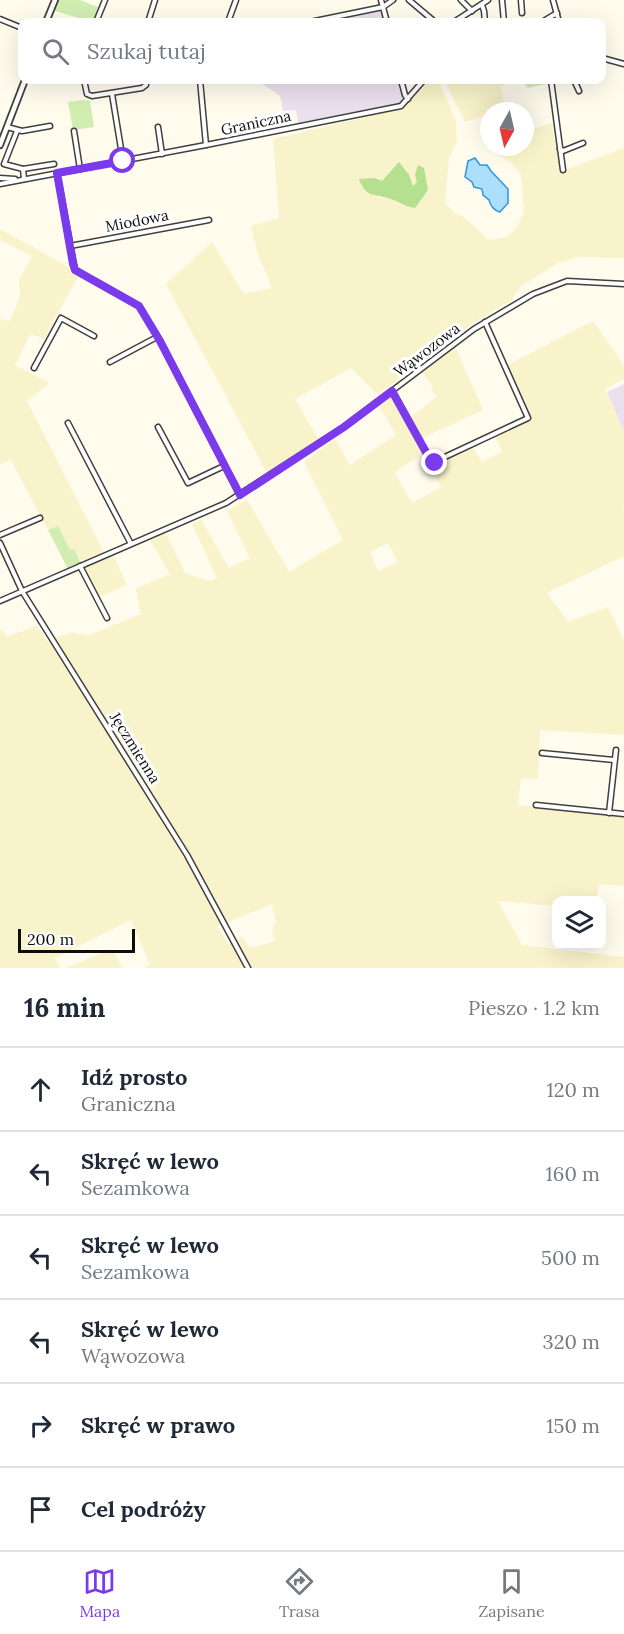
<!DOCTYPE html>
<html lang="pl">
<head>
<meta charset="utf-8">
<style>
  body { margin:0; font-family:Lora,serif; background:#f6f6f7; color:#1f2937 }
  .controls { position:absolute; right:18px; bottom:18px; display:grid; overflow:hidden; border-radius:12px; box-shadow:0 6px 24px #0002 }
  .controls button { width:54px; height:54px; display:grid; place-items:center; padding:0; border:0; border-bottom:2px solid #e0e1e3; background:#fff; color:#1f2937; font:30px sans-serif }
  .compass { position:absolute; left:480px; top:102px; width:54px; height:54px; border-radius:50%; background:#fff; box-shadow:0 6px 24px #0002; rotate:188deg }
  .scale { position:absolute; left:18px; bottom:15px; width:117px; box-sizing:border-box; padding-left:6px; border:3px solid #0d0d0d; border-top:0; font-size:16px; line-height:21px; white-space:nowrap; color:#0d0d0d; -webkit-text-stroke:4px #fff; paint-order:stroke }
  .stop { position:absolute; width:18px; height:18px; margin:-14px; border:4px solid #7c3aed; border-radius:50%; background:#fff }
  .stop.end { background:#7c3aed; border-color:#fff; box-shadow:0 2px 6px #0008 }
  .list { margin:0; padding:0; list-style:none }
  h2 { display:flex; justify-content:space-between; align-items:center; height:78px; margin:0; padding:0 24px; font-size:26px }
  h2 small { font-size:20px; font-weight:400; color:#747a83 }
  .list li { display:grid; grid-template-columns:39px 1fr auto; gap:18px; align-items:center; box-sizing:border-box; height:84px; padding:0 24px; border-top:2px solid #e0e1e3 }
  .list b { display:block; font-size:22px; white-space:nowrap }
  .list p { margin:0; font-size:20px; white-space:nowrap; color:#747a83 }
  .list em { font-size:20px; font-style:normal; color:#747a83 }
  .icon { flex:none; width:33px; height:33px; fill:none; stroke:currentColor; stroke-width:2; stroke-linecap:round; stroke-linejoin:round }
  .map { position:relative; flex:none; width:624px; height:968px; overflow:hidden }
  .search { position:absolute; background:#fff; box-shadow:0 6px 24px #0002; left:18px; right:18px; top:18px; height:66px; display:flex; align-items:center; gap:15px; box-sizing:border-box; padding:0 21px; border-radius:12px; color:#747a83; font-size:22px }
  .sheet { height:582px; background:#fff }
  nav { display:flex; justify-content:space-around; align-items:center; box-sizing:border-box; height:84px; border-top:2px solid #e0e1e3; background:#fff; font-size:16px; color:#747a83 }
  nav a { display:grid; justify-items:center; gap:3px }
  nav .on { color:#7c3aed }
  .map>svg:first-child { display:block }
  .industrial { fill:#ebe0ed }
  .farmland { fill:#f8f3ca; fill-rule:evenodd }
  .green { fill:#d2edb2 }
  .forest { fill:#b5e090 }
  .water { fill:#acdffc; stroke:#2c97da; stroke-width:1.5 }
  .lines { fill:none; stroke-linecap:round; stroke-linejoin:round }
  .minor-casing { stroke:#404040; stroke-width:7 }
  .tertiary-casing { stroke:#404040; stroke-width:8 }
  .minor { stroke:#fff; stroke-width:4 }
  .tertiary { stroke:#fff; stroke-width:4.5 }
  .route { stroke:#7c3aed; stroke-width:8 }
  .labels { text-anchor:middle; stroke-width:6; stroke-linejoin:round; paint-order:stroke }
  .street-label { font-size:15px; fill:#0d0d0d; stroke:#fff }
</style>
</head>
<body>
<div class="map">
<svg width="624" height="968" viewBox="0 0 624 968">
  <rect width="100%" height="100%" fill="#fffbed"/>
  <!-- industrial -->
  <g class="industrial">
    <path d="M381,11L385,22H329Z"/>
    <path d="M251,80H399L404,100L403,102L298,123L296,110L283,111L280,96L266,86Z"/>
    <path d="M624,384V432L607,392Z"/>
  </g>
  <!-- farmland -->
  <g class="farmland">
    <path d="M430,80H438L456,121L457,141L449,159L445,203L454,213L461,215L489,240L508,237L517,227L524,211L521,175L511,162L490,151L487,143L489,142V147H525V131L552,123L560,172L624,148V258L579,257L559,262L519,288L512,300L476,321L378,395L351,368L295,399L318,439L267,473L166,284L212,242L244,294L272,288L257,252L251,226L279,218L273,139L404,108ZM396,167L409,175L413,186L417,182L405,207L390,198L377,197L382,181Z"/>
    <path d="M444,80H500L504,105L495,111H489V114L465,122Z"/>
    <path d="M0,229L70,268L72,272L79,276L52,323L45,339L30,334L15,365L49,383L27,401L104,553L80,564L75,549L70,551L58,526L48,530L11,460L0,464V319L10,321L20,296L19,280L32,256L0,240Z"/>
    <path d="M593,321L624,365V379L605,389L624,432V507L622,509L624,511V556L547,593L568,622L608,607L624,640V735L540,730L538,779L521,778L518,805L624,816V886L599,884L597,900H556V906L498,901L522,945L624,957V968H144L150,965L131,920L55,958L60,968H0V629L8,637L37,625L47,641L73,632L87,636L141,614L136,589L170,574L150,540L166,533L185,573L210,581L217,578L192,524L201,520L229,568L250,558L227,511L247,500L289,572L343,540L304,462L335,438L350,465L396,435L378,404L390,395L424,454L394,472L412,503L441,487L431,466L472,447L482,462L502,452L495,436L527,420L506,366ZM388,543L398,562L378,571L370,552ZM272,904L276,922L272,929L275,941L250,948L242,937L228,944L218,926Z"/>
    <path d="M455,346L483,410L420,439L409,418L437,397L431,390L433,387L422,372Z"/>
    <path d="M113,555L127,585L99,597L83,566Z"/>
    <path d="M112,949L122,968H66Z"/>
  </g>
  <!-- green -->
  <g class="green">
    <path d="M59,0H80L98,7L93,22L55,11Z"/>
    <path d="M500,80H547L545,84L528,88L522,80L501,85Z"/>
    <path d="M83,100L90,101L94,127L73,130L68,102Z"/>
    <path d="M58,526L70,550L75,549L80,564L68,569L48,530Z"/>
  </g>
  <!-- forest -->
  <path class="forest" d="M399,162L409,175L413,186L417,182L415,175L418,165L424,168L428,190L415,208C405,207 400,202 391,199C375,193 366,199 359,179L375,178L382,181Z"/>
  <!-- water -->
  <path class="water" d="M475,158L480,165H487L491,171L508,189V203L500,212C495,211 490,206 489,200L483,195L482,189L474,187L472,182L465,177L468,161Z"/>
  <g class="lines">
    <!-- minor casing -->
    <g class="minor-casing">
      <g id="minor">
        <path d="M381,0L387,22"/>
        <path d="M409,0L435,22"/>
        <path d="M461,0L472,11"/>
        <path d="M502,0L504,22"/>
        <path d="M521,0L522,13"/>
        <path d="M553,0L559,22"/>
        <path d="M482,5L484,11L485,22"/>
        <path d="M0,19L22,28"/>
        <path d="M96,22L105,0"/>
        <path d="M148,22L155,0"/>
        <path d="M228,22L236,0"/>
        <path d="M310,22L383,7L393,0"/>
        <path d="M454,22L488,0"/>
        <path d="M542,22L557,13"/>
        <path d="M602,58L624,64"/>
        <path d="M84,80L87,94L92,96L142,88L146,85V80"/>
        <path d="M200,80L206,145"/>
        <path d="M401,80L405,95L408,99"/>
        <path d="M551,80L563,170"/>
        <path d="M574,80L579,91"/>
        <path d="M112,94L123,161"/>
        <path d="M7,127L22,131L50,126"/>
        <path d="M158,127L162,154"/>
        <path d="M17,131L4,164L23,169L24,179"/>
        <path d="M74,131L80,169"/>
        <path d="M560,149L563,151L583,143"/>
        <path d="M23,169L54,164"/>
        <path d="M57,173L75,270L139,306L160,341L240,495"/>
        <path d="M0,178L15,179"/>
        <path d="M0,184L206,145L401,106L424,80"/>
        <path d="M70,246L209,220"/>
        <path d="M110,362L157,337"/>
        <path d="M34,368L61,318L94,336"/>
        <path d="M392,391L432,463L528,418L485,322"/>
        <path d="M68,423L131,544"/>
        <path d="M158,427L188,483L224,466"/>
        <path d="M0,535L40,518"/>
        <path d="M0,543L22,591L187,855L248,968"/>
        <path d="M80,566L107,618"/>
        <path d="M0,601L226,503L344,427L474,329L533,294L567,281L624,284"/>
        <path d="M542,753L614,760"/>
        <path d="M536,805L624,814"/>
        <path d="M609,813L616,750"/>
      </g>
    </g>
    <!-- tertiary casing -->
    <g class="tertiary-casing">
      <g id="tertiary">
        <path d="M46,22L55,0"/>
        <path d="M0,145L25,80"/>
      </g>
    </g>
    <!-- minor -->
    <use href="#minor" class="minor"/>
    <!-- tertiary -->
    <use href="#tertiary" class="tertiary"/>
  </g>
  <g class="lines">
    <!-- route -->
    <path class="route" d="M123,161L57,173L73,264L75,270L139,306L160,341L240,495L344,427L392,391L432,463H435"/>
  </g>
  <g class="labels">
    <!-- street labels -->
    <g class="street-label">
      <text transform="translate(256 123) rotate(-12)" y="5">Graniczna</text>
      <text transform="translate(137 221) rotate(-11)" y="5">Miodowa</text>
      <text transform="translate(427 350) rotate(-37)" y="5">Wąwozowa</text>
      <text transform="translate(135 748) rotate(58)" y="5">Jęczmienna</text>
    </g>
  </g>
</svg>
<div class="controls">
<button><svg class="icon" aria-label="layers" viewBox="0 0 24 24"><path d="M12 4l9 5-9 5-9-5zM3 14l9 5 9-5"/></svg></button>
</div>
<svg class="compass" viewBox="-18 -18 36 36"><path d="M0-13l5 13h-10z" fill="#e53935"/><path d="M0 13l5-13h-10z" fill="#747a83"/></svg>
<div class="scale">200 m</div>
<div class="stop" style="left:123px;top:161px"></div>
<div class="stop end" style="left:435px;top:463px"></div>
<div class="search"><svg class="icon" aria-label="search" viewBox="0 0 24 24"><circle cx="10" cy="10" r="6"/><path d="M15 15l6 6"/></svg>Szukaj tutaj</div>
</div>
<section class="sheet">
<h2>16 min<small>Pieszo · 1.2 km</small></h2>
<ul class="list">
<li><svg class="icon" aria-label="ahead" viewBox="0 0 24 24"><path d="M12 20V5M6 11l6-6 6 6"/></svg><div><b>Idź prosto</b><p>Graniczna</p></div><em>120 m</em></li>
<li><svg class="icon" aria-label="left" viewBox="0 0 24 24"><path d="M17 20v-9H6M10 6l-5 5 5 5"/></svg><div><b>Skręć w lewo</b><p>Sezamkowa</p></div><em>160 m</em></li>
<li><svg class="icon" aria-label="left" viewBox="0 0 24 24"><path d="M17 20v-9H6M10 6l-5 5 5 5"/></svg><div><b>Skręć w lewo</b><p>Sezamkowa</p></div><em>500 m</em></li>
<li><svg class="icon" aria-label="left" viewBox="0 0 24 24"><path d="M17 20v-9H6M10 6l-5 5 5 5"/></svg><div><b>Skręć w lewo</b><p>Wąwozowa</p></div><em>320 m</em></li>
<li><svg class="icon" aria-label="right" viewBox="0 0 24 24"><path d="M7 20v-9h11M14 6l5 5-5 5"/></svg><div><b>Skręć w prawo</b></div><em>150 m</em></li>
<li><svg class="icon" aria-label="arrive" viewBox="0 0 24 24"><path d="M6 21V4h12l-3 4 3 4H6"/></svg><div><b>Cel podróży</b></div></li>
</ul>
</section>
<nav>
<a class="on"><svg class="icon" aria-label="map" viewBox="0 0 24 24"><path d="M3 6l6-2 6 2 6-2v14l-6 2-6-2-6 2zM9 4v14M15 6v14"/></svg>Mapa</a>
<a><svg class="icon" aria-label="directions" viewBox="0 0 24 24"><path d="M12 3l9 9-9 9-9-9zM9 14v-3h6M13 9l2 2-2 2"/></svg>Trasa</a>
<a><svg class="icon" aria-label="saved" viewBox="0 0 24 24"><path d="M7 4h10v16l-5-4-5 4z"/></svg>Zapisane</a>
</nav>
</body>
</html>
